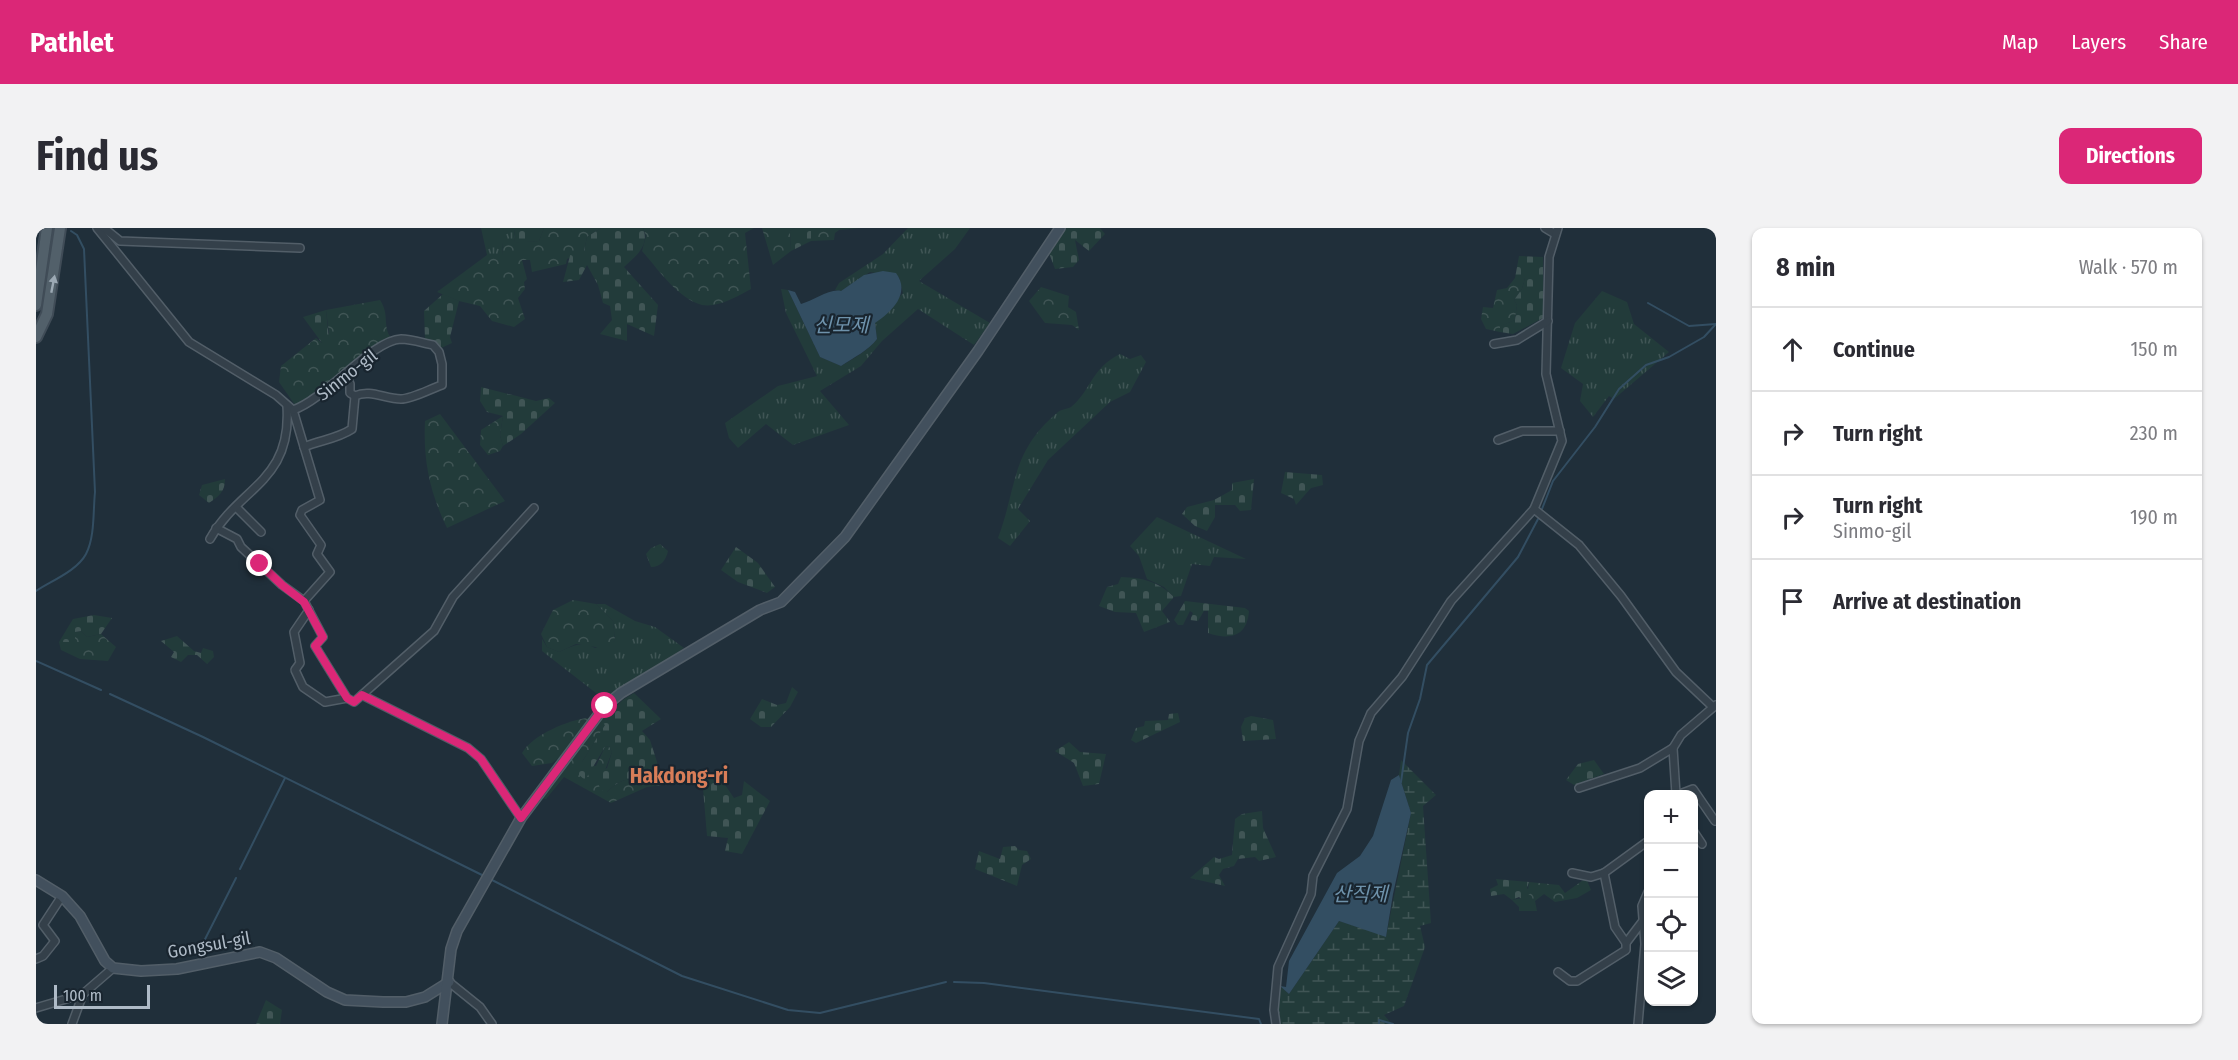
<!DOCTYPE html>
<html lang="en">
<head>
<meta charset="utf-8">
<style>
  body { margin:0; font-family:"Fira Sans Condensed","Noto Sans KR",sans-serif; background:#f2f2f3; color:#2b2b33 }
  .controls { position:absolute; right:18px; bottom:18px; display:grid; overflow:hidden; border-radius:12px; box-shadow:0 2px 4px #0004 }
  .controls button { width:54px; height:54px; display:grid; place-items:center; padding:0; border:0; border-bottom:2px solid #e1e1e2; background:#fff; color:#2b2b33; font:30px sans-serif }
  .scale { position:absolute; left:18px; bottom:15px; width:96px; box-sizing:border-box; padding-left:6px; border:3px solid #afbbc7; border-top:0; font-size:16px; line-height:21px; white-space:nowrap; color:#afbbc7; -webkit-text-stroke:4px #19252f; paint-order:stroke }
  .stop { position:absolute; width:18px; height:18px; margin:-14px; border:4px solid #db2777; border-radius:50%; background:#fff }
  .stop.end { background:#db2777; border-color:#fff; box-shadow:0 2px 6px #0008 }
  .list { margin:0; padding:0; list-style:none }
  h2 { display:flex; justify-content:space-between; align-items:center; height:78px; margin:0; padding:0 24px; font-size:26px }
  h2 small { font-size:20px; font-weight:400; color:#7c7c81 }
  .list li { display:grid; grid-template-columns:39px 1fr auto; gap:18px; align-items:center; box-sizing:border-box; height:84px; padding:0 24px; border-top:2px solid #e1e1e2 }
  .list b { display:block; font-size:22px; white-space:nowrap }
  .list p { margin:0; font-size:20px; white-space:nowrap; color:#7c7c81 }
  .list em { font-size:20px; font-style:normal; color:#7c7c81 }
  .icon { flex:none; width:33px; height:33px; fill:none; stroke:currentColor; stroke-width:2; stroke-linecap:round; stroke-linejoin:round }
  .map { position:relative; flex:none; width:1680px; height:796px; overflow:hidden; border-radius:12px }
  header { display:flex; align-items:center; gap:36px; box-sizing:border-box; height:84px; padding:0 30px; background:#db2777; color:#fff }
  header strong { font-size:28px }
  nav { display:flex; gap:33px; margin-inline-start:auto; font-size:21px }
  .intro { display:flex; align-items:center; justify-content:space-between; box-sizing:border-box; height:144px; padding:0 36px }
  h1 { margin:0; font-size:42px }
  .button { padding:15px 27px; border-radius:12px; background:#db2777; color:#fff; font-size:21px; font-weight:700 }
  main { display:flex; gap:36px; padding:0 36px }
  aside { flex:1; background:#fff; border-radius:12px; box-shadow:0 2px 4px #0004 }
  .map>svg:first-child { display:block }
  .grass { fill:url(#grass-tufts) }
  .forest { fill:url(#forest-crowns) }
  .wetland { fill:url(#wetland-marsh) }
  .cemetery { fill:url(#cemetery-stones) }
  .water { fill:#334e62 }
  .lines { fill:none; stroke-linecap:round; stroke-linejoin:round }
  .stream { stroke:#334e62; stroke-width:2 }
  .street-casing { stroke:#525e68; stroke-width:10 }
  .secondary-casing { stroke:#525e68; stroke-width:12 }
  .primary-casing { stroke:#404c57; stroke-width:14 }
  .street { stroke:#34404a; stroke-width:7 }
  .secondary { stroke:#42505d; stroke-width:9 }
  .primary { stroke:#52606a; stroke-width:10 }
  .oneway { fill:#9ca9b4 }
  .route { stroke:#db2777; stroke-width:8 }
  .labels { text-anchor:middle; stroke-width:4.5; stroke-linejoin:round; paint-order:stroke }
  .street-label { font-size:18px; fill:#afbbc7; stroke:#19252f }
  .water-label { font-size:20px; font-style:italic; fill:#6e92ab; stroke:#19252f }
  .quarter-label { font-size:21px; font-weight:bold; fill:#d87d58; stroke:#19252f }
</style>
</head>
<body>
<header>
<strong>Pathlet</strong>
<nav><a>Map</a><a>Layers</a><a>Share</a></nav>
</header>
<div class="intro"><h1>Find us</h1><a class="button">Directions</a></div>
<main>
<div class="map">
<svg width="1680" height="796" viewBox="0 0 1680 796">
  <defs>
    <pattern id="grass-tufts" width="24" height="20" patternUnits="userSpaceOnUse" patternTransform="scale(1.5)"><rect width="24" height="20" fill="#223b3a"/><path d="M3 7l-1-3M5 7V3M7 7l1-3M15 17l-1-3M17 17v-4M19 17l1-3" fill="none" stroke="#405555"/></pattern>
    <pattern id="forest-crowns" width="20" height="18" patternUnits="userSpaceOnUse" patternTransform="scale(1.5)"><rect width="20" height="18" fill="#223b3a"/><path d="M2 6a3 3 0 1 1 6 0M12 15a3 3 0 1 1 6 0" fill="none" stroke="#405555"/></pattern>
    <pattern id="wetland-marsh" width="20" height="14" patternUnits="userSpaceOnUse" patternTransform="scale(1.5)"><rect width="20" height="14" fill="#223b3a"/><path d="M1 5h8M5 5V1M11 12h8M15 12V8" fill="none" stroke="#405555"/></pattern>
    <pattern id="cemetery-stones" width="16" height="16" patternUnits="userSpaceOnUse" patternTransform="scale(1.5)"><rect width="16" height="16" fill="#223b3a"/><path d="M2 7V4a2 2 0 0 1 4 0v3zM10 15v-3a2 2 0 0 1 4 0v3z" fill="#405555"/></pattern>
  </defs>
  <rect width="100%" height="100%" fill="#202f3a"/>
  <!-- grass -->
  <g class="grass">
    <path d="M445,0H479L478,15H467L466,27H451Z"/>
    <path d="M872,0H934L919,21L883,53L954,95L938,117L882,81L846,113L825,138L784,163L813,197L757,217L730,196L702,220L693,210L689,195L742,158L781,148L750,85L745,61L752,62L784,129L805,138C817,131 833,122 841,111L839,95L867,65L863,49L834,44L805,63L799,62L803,55L847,26Z"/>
    <path d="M1566,63L1591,74L1598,96L1633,124L1578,171L1573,168L1557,189L1544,173L1547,156L1525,140L1539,95Z"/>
    <path d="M1084,126L1094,131L1105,127L1110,134L1094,164L1074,174L1012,232L982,281L994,293L974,318L962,310C981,260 974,224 1022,184C1026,181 1031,181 1035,179C1055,163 1055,140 1084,126Z"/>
    <path d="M1121,289L1210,331L1178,329L1174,338L1156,336L1145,368L1138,369L1128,359L1111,351L1103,328L1094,318Z"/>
    <path d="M560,376H569L599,393L619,399L648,420L569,472L506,423V411L511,419L523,424C537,418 545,413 559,420L579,413L577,393Z"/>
  </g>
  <!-- forest -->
  <g class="forest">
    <path d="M508,0H565L551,9L548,23L531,31L530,36L496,44L494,32H486L491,51L488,54L489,61L482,70L489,91L478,99L456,93L444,78L423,73L401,64L451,27H466L467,15L503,13Z"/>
    <path d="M607,0H718L709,5L715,61C702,68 682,80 666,77C641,70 622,41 606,23L610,8Z"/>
    <path d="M726,0H759L754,3L755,23L737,37Z"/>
    <path d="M775,0H825L803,2L799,5L798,12L775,13Z"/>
    <path d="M1479,50H1489L1486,61L1478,72L1481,77L1479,92L1465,98L1464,104L1450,101L1445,91L1447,79L1457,80L1461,62L1471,60Z"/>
    <path d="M1005,59L1033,68L1032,79L1040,84L1043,102L1036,97L1009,95L993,73Z"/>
    <path d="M344,72C354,87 346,97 355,110L300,148L271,173L259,177L243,154L245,138L280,110L286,115L293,105L290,82Z"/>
    <path d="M404,186L469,273L411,300C394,265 387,233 389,193Z"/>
    <path d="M467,188L464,207L467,218L464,223L452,227L444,217L445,202Z"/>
    <path d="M624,316L632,323C630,332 625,339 615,339L610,326L615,320Z"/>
    <path d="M537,372L560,376L577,393L579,413L566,420L540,416L523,424L511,419L505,406L517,382Z"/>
    <path d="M45,403L51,409L65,406L80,419L72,433L44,431L25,422L23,414H39L38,404Z"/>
    <path d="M553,490L525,528L516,535L496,538L486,525C496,507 534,491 553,490Z"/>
    <path d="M564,493L570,496L546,534L560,538L569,519L573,518L576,524L566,550L571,564C588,548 591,552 612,551L622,537L627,557L611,559L575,575L528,549L510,571L505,570Z"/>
    <path d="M1550,650L1555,662L1541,670L1519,674L1508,666L1499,673L1501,683H1483V679L1476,672L1491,669L1493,654L1523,657L1529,665Z"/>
  </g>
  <!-- wetland -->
  <path class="wetland" d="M1365,532L1400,567L1387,578L1395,695L1384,698L1389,719L1368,778L1348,787L1356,796H1244L1241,783L1244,758L1253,766L1303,693L1350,708L1375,585L1363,547Z"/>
  <!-- cemetery -->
  <g class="cemetery">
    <path d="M479,0H508L503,13L478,15Z"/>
    <path d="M565,0H607C614,18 600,28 588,39L622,77L618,108L591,96V113L564,106L576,92L574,78L567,75L562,57L551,37L543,52L527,54L535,24L548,23L551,9Z"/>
    <path d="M759,0H775V13L755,23L754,3Z"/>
    <path d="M1029,0H1064L1069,6L1053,23L1039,12L1043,32L1037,39L1019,41L1013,25Z"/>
    <path d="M1483,28L1507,29V90L1477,106L1464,104V98L1479,92L1481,77L1478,72L1486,61L1489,50H1479Z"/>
    <path d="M407,66L423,73L414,109L416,115L403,121L400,116L389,111L388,83Z"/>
    <path d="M290,82L293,112L286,115L267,89Z"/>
    <path d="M445,159L500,173L513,170L519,175L485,206L467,218L464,207L467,188L451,184L444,173Z"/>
    <path d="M1249,244L1286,247L1287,257L1275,260L1260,277L1258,271L1245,265Z"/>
    <path d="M189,251C189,264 183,268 173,275L163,267L166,257Z"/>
    <path d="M1218,251L1215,282L1204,283L1199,277H1179V289L1171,303L1159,298L1146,286L1151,279L1178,272L1196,262V255Z"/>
    <path d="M700,319L722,335L739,359L731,365L702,354L685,342Z"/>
    <path d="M1085,349C1107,350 1122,353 1138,369L1126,383L1134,394L1108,404L1100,385L1079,384L1063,378L1071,359L1082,356Z"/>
    <path d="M1149,373L1209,380L1213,383C1211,410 1192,412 1172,405V383H1168L1162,393L1154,392L1157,385L1154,383L1147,397H1142L1138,392Z"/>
    <path d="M58,387L76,390L65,406L51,409L45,403L39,404V414H23L37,391Z"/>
    <path d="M141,408L158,423L165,425L167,420L177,423L178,429L171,436L161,427H152L145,434L135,429L138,424L125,413Z"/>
    <path d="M756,459L762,464L754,479L735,499H725L714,491L726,471L741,477L750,475Z"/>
    <path d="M598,465L625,491L606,503L614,512L622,537L612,552C591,552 588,548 571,564L564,562L563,557L565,550L560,545L571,540L576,524L573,518L569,519L549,552L536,541L538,536L546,534L569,497L564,493L588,471Z"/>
    <path d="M1142,485L1144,494L1100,515L1095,512L1100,500L1108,498L1109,493L1132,492L1133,486Z"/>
    <path d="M1215,488L1237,492L1240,511L1207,513L1205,499L1209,490Z"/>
    <path d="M1033,514L1044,524L1070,526L1063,556L1047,558L1038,535L1019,523Z"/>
    <path d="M1558,532L1568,546L1538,557L1530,552L1542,536Z"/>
    <path d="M666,548H683L698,570L706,567L708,553L734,573L706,626L689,623L692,610L671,608Z"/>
    <path d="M1226,583L1227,600L1240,629L1223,633L1219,629L1202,631L1198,638L1187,641L1183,647L1189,658L1154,650L1178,629L1183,631L1196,627L1199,591L1206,586Z"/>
    <path d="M979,618L983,622L991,623L995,631L986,637L981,658L939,641L943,623L964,631L967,619Z"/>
    <path d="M1460,651L1493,654L1491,660L1495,665L1491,668L1492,672L1489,674L1483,669L1476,672L1468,666L1455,668L1454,661L1462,657Z"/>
    <path d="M230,772L246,782L244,796H220Z"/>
  </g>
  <!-- water -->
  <g class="water">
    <path d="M847,43L860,45C875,65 856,84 839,95L841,111C833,122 817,130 805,138L784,129L752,62L759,64L765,76C777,73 794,60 805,63L828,47Z"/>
    <path d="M1363,547L1375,585L1357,666L1350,709L1303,693L1253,766L1244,758L1250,759L1253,733L1301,645L1324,628L1337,608L1355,552Z"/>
  </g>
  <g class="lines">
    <!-- stream -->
    <g class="stream">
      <path d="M0,38L4,8"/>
      <path d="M1612,75L1653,98L1680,96"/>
      <path d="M1506,281L1517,253L1559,199L1583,161L1610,137L1633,129L1668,109L1680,96"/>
      <path d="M0,363C15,353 41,343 50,326C59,309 57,283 59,264L48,21L41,7L35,3"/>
      <path d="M0,433L65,462"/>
      <path d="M74,466L167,509L446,647"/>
      <path d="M1365,554L1372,505L1384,471L1391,437L1482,329L1502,291"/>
      <path d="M204,641L249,550"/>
      <path d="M456,652L646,748L752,782L784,785L910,754"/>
      <path d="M161,727L200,650"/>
      <path d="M918,754L948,755L1223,791L1225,796"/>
      <path d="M1343,796V792L1357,796"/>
    </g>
    <!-- street casing -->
    <g class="street-casing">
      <g id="street">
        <path d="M61,0L153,114L240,167L257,182L284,272L266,282L264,287L285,317L281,326L294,344L268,373L287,409L279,418L311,470L318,474L398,403L417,369L498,280"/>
        <path d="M68,0L84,13L264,20"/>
        <path d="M1509,0L1519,6"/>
        <path d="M1522,0L1513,29L1510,146L1526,213L1498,281L1543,317L1585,368L1640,444L1677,479"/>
        <path d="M1458,116L1481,112L1512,93"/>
        <path d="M309,146L314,156V165L319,168"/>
        <path d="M257,182C290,171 336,112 365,111C375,111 387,115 397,117L403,124L406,136V157C394,161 376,171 365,171C349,171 334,161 319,168L316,201C301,211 284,212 268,219"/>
        <path d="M1462,212L1486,203H1524"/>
        <path d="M201,280L225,304"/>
        <path d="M180,300L201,311L205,319L246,357L268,373"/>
        <path d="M174,311C204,258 256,254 251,178"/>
        <path d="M273,382L258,404L264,435L259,442L267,459L289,474L311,470"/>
        <path d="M326,467L432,520L445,531L485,590"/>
        <path d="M1543,560L1604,540L1637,520"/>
        <path d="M1640,566L1637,520L1645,507L1680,477"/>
        <path d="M1644,566L1657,561L1679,593"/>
        <path d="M1658,604L1666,616"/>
        <path d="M1536,645L1555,649L1568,645L1612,613"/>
        <path d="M1568,645L1579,699L1590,715"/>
        <path d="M0,731L7,728L19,713L7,697L26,668"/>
        <path d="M1522,744L1534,753H1541L1590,722V715L1606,694"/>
        <path d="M413,754L444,779L456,796"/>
        <path d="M0,780L47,766"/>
        <path d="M36,796L47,766L77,740"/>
        <path d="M1240,796L1238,782L1242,739L1275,666L1277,648L1311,581L1323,513L1335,485L1366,449L1415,373L1498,281"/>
        <path d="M1602,796L1609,716L1606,678L1612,664"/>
      </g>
    </g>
    <!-- secondary casing -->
    <g class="secondary-casing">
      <g id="secondary">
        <path d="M0,652L26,668L44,688L69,733L77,740L105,743L141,741L224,724L240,730L291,764L309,772L347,774H370L389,769L413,754"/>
        <path d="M406,796L415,721L421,703L485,590L569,478L585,465L724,382L745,374L809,309L942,123L1024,0"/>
      </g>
    </g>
    <!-- primary casing -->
    <g class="primary-casing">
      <g id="primary">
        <path d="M0,77L11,0"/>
        <path d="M0,109L11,86L24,0"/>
      </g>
    </g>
    <!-- street -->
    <use href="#street" class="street"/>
    <!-- secondary -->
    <use href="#secondary" class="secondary"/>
    <!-- primary -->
    <use href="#primary" class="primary"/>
  </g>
  <!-- one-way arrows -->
  <defs><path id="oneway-solid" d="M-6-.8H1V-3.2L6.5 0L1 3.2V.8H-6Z" transform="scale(1.5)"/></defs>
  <use class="oneway" href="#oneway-solid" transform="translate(17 56) rotate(-79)"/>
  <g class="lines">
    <!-- route -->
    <path class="route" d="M224,336L246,357L268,374L287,409L279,418L311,470L318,474L326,467L432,520L445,531L485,590L569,478"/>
  </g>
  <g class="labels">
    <!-- street labels -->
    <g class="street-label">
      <text transform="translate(311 147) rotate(-38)" y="6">Sinmo-gil</text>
      <text transform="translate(173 717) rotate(-10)" y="6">Gongsul-gil</text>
    </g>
    <!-- water labels -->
    <g class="water-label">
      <text x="805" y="104">신모제</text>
      <text x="1324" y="673">산직제</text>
    </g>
    <!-- quarter labels -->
    <g class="quarter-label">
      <text x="643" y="555">Hakdong-ri</text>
    </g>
  </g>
</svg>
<div class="controls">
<button>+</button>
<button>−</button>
<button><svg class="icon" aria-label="locate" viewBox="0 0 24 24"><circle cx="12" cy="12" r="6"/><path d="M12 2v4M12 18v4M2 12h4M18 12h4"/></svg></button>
<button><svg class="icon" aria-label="layers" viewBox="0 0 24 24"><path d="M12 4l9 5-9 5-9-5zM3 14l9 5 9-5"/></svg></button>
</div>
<div class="scale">100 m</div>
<div class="stop" style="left:569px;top:478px"></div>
<div class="stop end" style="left:224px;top:336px"></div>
</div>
<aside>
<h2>8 min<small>Walk · 570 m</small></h2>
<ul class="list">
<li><svg class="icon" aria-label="ahead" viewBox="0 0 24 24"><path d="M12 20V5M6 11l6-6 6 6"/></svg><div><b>Continue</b></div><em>150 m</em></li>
<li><svg class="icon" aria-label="right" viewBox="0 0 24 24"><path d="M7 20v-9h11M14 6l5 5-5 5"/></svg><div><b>Turn right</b></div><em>230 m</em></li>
<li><svg class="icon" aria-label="right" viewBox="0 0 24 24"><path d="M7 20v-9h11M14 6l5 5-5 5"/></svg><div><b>Turn right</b><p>Sinmo-gil</p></div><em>190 m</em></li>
<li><svg class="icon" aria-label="arrive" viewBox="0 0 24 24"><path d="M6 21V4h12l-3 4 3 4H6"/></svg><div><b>Arrive at destination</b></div></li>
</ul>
</aside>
</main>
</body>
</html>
